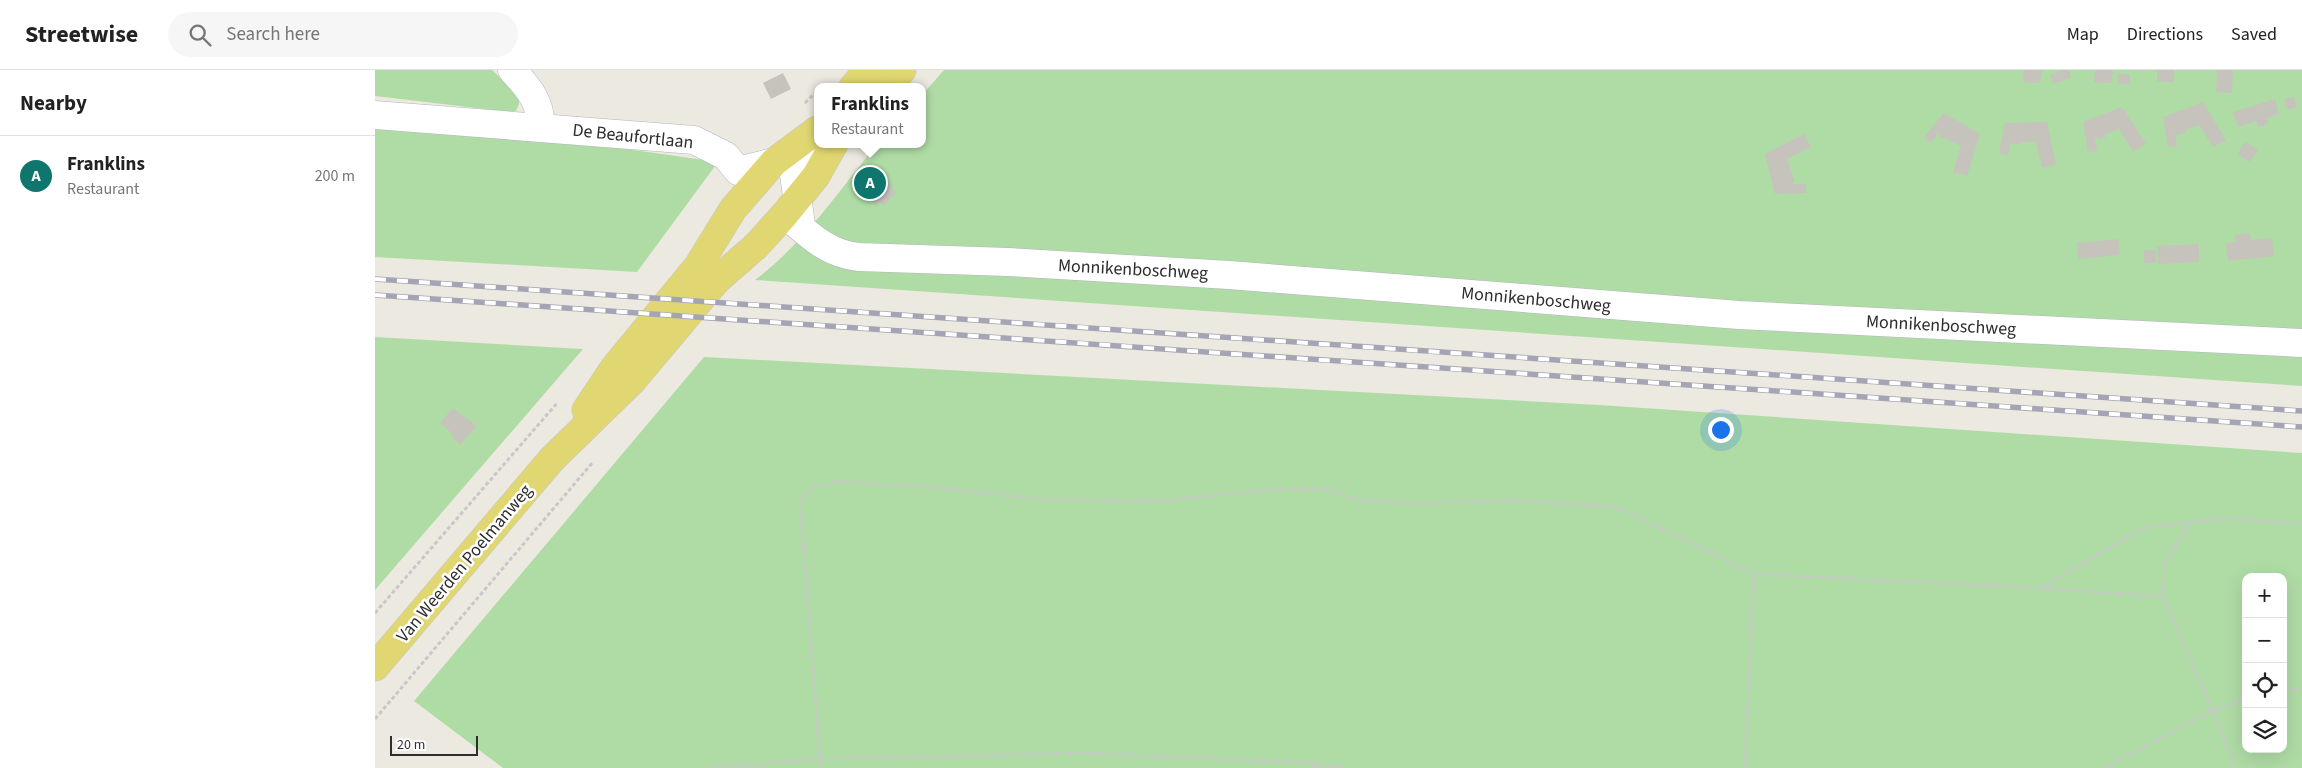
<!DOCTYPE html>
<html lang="en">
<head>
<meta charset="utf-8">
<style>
  body { margin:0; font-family:"Source Sans 3",sans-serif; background:#f6f6f6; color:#222 }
  .controls { position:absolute; right:15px; bottom:15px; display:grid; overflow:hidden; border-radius:10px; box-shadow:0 5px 20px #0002 }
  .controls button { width:45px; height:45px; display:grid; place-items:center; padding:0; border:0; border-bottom:1px solid #e0e0e0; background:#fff; color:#222; font:25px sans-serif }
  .scale { position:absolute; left:15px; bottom:12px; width:88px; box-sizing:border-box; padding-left:5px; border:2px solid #2d2d2d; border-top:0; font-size:14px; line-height:18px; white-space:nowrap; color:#2d2d2d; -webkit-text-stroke:4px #fff; paint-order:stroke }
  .you { position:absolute; left:1345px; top:359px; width:18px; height:18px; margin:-12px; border:4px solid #fff; border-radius:50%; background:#1a73e8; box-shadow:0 0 0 8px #1a73e833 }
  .badge { display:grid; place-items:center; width:32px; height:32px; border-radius:50%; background:#0f766e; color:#fff; font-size:16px; font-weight:700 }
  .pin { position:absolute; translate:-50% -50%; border:2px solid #fff; box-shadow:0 1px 5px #0006 }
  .popup { position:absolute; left:439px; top:13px; width:112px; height:65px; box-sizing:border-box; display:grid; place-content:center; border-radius:10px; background:#fff; filter:drop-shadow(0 1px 4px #0005); font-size:16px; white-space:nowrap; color:#767676 }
  .popup b { font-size:19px; color:#222 }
  .popup::after { content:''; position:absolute; left:50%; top:100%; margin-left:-10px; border:10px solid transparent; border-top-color:#fff }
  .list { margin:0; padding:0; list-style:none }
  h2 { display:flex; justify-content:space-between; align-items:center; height:65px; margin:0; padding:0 20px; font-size:21px }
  h2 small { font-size:16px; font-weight:400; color:#767676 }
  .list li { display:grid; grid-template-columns:32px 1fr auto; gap:15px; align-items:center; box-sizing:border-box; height:80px; padding:0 20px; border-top:1px solid #e0e0e0 }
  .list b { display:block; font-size:19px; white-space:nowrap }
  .list p { margin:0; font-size:16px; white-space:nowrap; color:#767676 }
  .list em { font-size:16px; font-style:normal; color:#767676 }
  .icon { flex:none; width:28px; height:28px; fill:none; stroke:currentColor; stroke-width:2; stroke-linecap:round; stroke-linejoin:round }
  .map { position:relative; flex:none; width:1927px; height:698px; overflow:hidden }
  header { display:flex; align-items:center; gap:30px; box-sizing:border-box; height:70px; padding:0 25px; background:#fff; border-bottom:1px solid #e0e0e0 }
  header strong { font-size:24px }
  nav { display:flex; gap:28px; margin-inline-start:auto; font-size:18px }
  .search { width:350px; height:45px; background:#f6f6f6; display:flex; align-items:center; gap:12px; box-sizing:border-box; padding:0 18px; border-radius:28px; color:#767676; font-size:19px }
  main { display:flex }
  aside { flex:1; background:#fff }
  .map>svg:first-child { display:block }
  .green { fill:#afdca5; fill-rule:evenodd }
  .building { fill:#c5c3bc }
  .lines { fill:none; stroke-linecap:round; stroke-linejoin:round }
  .minor-casing { stroke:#b4b5bf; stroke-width:29 }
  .major-casing { stroke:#c8c8c8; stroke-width:29 }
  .path { stroke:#c8c8c8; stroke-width:3; stroke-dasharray:4 2.5; stroke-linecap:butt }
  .minor { stroke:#fff; stroke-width:28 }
  .major { stroke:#e0d772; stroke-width:28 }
  .rail-casing { stroke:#a4a4b4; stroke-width:5.5 }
  .rail { stroke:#fff; stroke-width:4; stroke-dasharray:11; stroke-linecap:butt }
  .labels { text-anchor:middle; stroke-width:5; stroke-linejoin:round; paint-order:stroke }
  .street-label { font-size:18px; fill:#2d2d2d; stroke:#fff }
</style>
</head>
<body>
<header>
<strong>Streetwise</strong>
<div class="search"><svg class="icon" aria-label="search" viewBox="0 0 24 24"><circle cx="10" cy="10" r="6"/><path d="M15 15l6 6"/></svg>Search here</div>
<nav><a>Map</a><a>Directions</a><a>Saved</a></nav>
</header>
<main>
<aside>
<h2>Nearby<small></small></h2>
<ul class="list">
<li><span class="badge">A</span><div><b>Franklins</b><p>Restaurant</p></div><em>200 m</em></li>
</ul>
</aside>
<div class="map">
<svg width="1927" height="698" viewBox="0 0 1927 698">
  <rect width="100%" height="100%" fill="#ece9e1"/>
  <!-- green -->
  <g class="green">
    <path d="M0,0H117L144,25V34L141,41L136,42L0,26Z"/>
    <path d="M569,0H1927V316L380,210C429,173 464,121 502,74H548V24Z"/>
    <path d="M0,56L188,70L343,92L262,202L0,187Z"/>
    <path d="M0,267L208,279L0,520Z"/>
    <path d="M329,287L1224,335L1927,383V698H128L39,631ZM1871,507H1908V679H1871Z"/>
  </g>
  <!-- building -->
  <g class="building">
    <path d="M1649,0H1667L1665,13L1648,12Z"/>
    <path d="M1690,0H1694L1696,8L1678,14L1675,5Z"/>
    <path d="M1720,0H1738L1737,13L1719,12Z"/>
    <rect x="1782" y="0" width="17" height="12"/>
    <path d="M1842,0H1858L1857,23L1841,22Z"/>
    <path d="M408,3L416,19L396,29L388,13Z"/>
    <rect x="1743" y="4" width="12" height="10"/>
    <path d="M1919,27L1922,37L1912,40L1909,30Z"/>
    <path d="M1900,29L1904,44L1892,48L1893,54L1883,57L1881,51L1863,57L1858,42Z"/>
    <path d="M1828,32L1851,70L1838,77L1824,55L1810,60L1811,62L1803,65L1800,63L1802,76L1793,77L1788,47Z"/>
    <path d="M1747,37L1771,74L1758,82L1744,59L1730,64L1731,67L1723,70L1722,67L1720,68L1722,81L1713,82L1708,52Z"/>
    <path d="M1569,43L1605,64L1592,106L1578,102L1586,76L1564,66V63L1555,73L1549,67Z"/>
    <path d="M1672,52L1681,95L1667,98L1661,72H1646V74H1637L1635,72L1633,85L1624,83L1630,53Z"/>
    <path d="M1429,64L1436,77L1412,89L1420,112H1417L1418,114H1431V123L1400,124L1390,84Z"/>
    <path d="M1870,72L1883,80L1875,92L1862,84Z"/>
    <path d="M500,101L518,116L516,118L521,122L509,136L504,132L501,135L483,119L486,105Z"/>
    <path d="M1875,163L1876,170L1897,168L1899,186L1853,191L1851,173L1861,172L1860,165Z"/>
    <path d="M1743,169L1745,185L1703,189L1702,173Z"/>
    <path d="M1824,174V192L1783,194L1782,176Z"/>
    <rect x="1769" y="180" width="12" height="13"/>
    <path d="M78,338L102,356L85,375L76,366L78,364L65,353Z"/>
  </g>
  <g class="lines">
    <!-- minor casing -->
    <g class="minor-casing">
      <g id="minor">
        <path d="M137,0C153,17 167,33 165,57"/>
        <path d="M0,45L319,70L351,86L363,101L399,92"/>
        <path d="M410,144C433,164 452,184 484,187L633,192L854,205L1364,245L1927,273"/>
        <path d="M425,148L419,104L427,73"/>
      </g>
    </g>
    <!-- major casing -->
    <g class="major-casing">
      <g id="major">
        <path d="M478,17L493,0"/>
        <path d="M512,17L527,0"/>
        <path d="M211,340L239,298L323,196L358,139L399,92L442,60"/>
        <path d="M0,597L177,389L258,310L342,210L381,176L410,144L441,106L459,74"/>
      </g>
    </g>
    <!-- path -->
    <g class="path">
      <path d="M430,33L442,21"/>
      <path d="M1667,518L1788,527L1838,640L1860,698"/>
      <path d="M1788,527L1790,492L1815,453"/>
      <path d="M0,543L183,332"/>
      <path d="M1908,620L1927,618"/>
      <path d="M0,649L218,392"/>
      <path d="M335,698L445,689L709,683L939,693L972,698"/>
      <path d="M446,698L425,431L438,417L462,411L553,417L664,429L782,431L892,420L951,419L983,430L1042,434L1129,430L1242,437L1379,504L1666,518L1768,458L1853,448L1927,454"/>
      <path d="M938,698L939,693"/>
      <path d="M1370,698L1379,504"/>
      <path d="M1729,698L1838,640L1871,630"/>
    </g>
    <!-- minor -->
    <use href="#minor" class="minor"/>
    <!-- major -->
    <use href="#major" class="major"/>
    <!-- rail casing -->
    <g class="rail-casing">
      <g id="rail">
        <path d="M0,209L1927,341"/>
        <path d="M0,225L1927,357"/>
      </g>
    </g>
    <!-- rail -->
    <use href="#rail" class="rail"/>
  </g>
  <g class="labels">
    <!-- street labels -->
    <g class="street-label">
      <text transform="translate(258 66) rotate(6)" y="6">De Beaufortlaan</text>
      <text transform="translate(758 199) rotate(3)" y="6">Monnikenboschweg</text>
      <text transform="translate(1161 229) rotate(5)" y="6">Monnikenboschweg</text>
      <text transform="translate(1566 255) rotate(3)" y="6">Monnikenboschweg</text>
      <text transform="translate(89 493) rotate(-50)" y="6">Van Weerden Poelmanweg</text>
    </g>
  </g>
</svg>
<div class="controls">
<button>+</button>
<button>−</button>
<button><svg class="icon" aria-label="locate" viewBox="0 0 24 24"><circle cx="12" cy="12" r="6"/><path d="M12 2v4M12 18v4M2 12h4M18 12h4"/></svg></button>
<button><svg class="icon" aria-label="layers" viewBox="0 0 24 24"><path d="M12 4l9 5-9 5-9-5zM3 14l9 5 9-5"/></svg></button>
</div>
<div class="scale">20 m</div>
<div class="you"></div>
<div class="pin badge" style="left:495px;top:113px">A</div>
<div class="popup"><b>Franklins</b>Restaurant</div>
</div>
</main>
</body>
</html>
